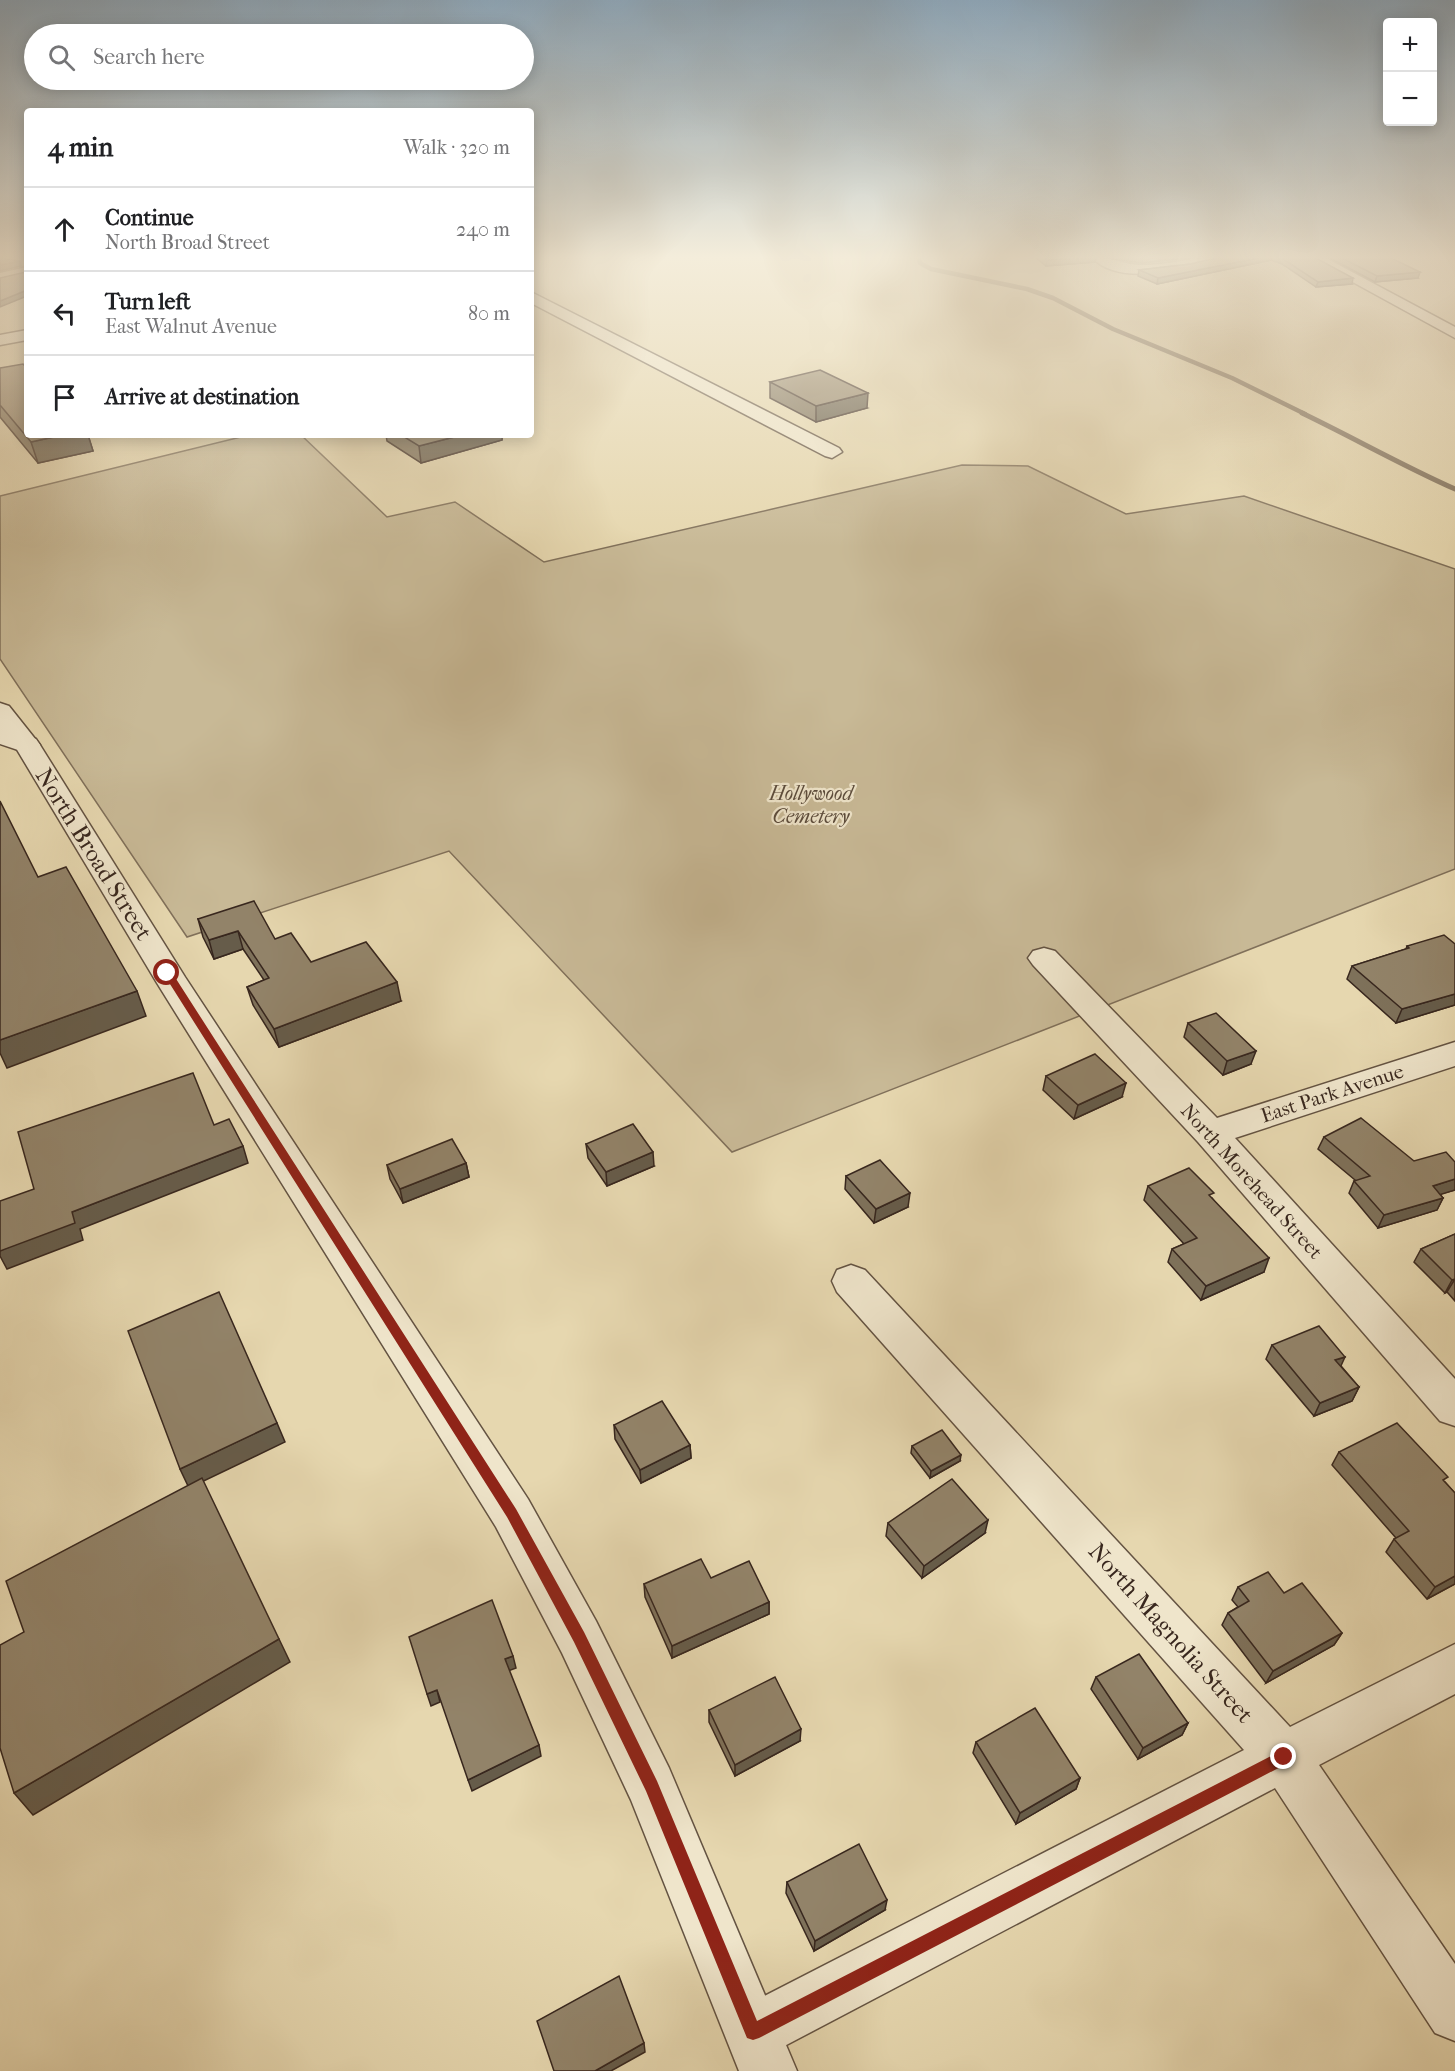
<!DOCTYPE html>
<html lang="en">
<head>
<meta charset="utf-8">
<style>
  body { margin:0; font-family:"IM FELL French Canon",serif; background:#f2f2f2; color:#202124 }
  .controls { position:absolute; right:18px; top:18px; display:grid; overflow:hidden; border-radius:6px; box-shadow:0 3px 15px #0003 }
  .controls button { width:54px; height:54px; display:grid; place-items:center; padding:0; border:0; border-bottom:2px solid #e0e0e0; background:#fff; color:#202124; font:30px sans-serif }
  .stop { position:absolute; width:18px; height:18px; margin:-14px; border:4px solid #8f2418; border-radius:50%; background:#fff }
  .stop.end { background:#8f2418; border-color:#fff; box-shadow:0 2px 6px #0008 }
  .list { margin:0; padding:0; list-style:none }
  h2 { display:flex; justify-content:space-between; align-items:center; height:78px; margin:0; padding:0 24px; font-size:26px }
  h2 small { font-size:20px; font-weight:400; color:#757577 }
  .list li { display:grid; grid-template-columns:39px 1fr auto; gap:18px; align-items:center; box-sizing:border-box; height:84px; padding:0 24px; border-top:2px solid #e0e0e0 }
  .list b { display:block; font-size:22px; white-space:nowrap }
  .list p { margin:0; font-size:20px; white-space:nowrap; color:#757577 }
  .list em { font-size:20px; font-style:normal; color:#757577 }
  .icon { flex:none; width:33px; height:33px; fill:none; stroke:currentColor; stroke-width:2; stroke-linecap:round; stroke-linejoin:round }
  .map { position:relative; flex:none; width:1455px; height:2071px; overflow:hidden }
  .search { position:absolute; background:#fff; box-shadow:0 3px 15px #0003; left:24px; top:24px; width:510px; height:66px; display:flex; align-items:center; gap:15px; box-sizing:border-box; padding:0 21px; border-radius:33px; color:#757577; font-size:22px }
  .panel { position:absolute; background:#fff; box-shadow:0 3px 15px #0003; left:24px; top:108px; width:510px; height:330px; border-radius:6px }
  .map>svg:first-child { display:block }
  .green { fill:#c8b996; stroke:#80705a; stroke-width:1.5 }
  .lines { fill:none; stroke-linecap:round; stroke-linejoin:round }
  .stream-far1 { stroke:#7d6d58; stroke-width:4.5 }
  .stream { stroke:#7d6d58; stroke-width:5 }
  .minor-casing { stroke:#645342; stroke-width:3 }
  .tertiary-casing { stroke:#645342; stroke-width:3 }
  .minor { fill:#efe5cb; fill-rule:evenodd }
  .tertiary { fill:#efe5cb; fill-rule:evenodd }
  .wall { fill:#7e715a; stroke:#38271e; stroke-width:1.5 }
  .shaded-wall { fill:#665c4a; stroke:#38271e; stroke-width:1.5 }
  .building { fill:#928369; stroke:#38271e; stroke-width:1.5 }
  .route { fill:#8f2418 }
  .labels { text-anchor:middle; stroke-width:4.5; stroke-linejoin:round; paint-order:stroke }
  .park-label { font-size:20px; font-style:italic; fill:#5c4c3c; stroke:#efe5cb }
  .street-label { font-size:20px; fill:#38271e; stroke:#efe5cb }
  .near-street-label { font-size:24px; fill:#38271e; stroke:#efe5cb }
</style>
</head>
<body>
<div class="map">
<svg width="1455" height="2071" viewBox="0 0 1455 2071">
  <rect width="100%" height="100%" fill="#e6d7af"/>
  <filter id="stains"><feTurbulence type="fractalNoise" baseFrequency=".00333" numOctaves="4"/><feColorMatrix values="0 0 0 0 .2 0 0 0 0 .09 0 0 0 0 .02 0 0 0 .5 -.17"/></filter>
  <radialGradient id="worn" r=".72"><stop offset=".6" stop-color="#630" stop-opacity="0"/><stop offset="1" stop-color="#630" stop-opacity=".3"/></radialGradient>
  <!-- green -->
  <path class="green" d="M249,435H301L387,517L455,502L544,562L962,465L1028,466L1126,514L1244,496L1455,569V869L732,1152L449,851L187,937L0,659V496Z"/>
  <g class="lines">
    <!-- stream-far1 -->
    <path class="stream-far1" d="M918,257L920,263L931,269L1027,289L1053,298L1113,329L1232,378L1305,414"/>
    <!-- stream -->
    <path class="stream" d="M1302,413C1354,438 1403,466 1455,489"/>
    <!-- minor casing -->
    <g class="minor-casing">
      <g id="minor">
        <path d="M1092,257C1110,256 1124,265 1142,265C1170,265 1195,256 1222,257L1220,260C1187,268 1118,288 1092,257Z"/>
        <path d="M1307,257H1324L1455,327V338Z"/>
        <path d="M27,267V275L0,282V273Z"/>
        <path d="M531,292L839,448L842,452L832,458L825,456L531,303Z"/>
        <path d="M27,330V340L0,345V335Z"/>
        <path d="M0,727L36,739L40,745L36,751L27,753L0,744Z"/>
        <path d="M1044,948L1055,951L1217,1118L1455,1042V1066L1235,1138L1455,1379V1426L1440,1421L1198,1142L1033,965L1028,958L1033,951Z"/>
        <path d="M851,1265L865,1270L1290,1727L1455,1644V1694L1319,1765L1455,1964V2041L1435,2033L1275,1788L773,2052L753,2060L733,2052L725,2032L733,2012L1244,1750L837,1292L832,1281L837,1270Z"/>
      </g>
    </g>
    <!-- tertiary casing -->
    <g class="tertiary-casing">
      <path id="tertiary" d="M0,703L9,706L40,745L185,977L528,1499L596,1621L669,1768L797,2071H739L631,1800L562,1653L496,1527L157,983L16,748L0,728Z"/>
    </g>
    <!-- minor -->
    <use href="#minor" class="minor"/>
    <!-- tertiary -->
    <use href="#tertiary" class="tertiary"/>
  </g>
  <!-- wall -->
  <g class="wall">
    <path d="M1035,257H1096L1095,262L1046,266Z"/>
    <path d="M1100,257H1194L1142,263Z"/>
    <path d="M1221,257H1314L1352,284L1316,287L1282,264L1271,260L1157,284L1138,276L1139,270L1191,264Z"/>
    <path d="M1328,257H1389L1418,278L1375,282Z"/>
    <path d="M0,368L27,435H88L93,451L38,463L0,417Z"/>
    <path d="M770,382L867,408L816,422L770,398Z"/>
    <path d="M386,435H502V440L421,463L387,441Z"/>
    <path d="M198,919L275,939L311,962L401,1001L279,1047L253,1005L247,987L264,980L243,949L214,959L203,937Z"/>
    <path d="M1455,944V1005L1396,1023L1347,979L1352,966L1406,949L1407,946Z"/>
    <path d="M1188,1023L1251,1064L1223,1075L1184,1037Z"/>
    <path d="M1046,1076L1122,1097L1074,1119L1043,1090Z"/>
    <path d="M1324,1137L1414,1161L1455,1162V1190L1440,1194L1443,1198L1437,1210L1378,1228L1349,1193L1354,1181L1355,1180L1318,1149Z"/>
    <path d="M586,1144L654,1166L607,1186L588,1158Z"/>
    <path d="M466,1163L469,1177L403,1203L390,1179L387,1165Z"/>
    <path d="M846,1176L908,1207L874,1223L845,1189Z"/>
    <path d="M1148,1186L1212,1198L1264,1272L1201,1300L1168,1262L1172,1249L1184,1244L1144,1200Z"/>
    <path d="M1455,1234V1301L1447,1292L1445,1293L1414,1262L1421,1249Z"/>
    <path d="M1272,1345L1341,1366L1359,1387L1352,1401L1314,1416L1266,1359Z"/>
    <path d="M614,1425L690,1445L691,1458L641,1483L615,1439Z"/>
    <path d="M912,1446L960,1461L930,1478L911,1453Z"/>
    <path d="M1339,1452L1445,1482L1455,1493V1584L1427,1599L1386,1552L1394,1539L1396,1538L1332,1465Z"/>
    <path d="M888,1523L985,1533L922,1578L886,1536Z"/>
    <path d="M711,1578L769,1602V1614L672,1658L645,1597L644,1584Z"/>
    <path d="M1238,1587L1284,1593L1342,1633L1334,1645L1266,1683L1222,1625L1228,1613L1238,1607L1232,1600Z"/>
    <path d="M1096,1677L1188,1723L1182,1735L1138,1759L1091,1689Z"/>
    <path d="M709,1710L800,1741L735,1776L709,1722Z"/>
    <path d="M976,1742L1080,1778L1076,1789L1016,1824L973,1753Z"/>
    <path d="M787,1882L885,1910L814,1951L786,1893Z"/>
  </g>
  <!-- shaded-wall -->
  <g class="shaded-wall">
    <path d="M1096,257L1095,262L1046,266L1047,260Z"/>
    <path d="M1143,257H1194L1142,263Z"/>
    <path d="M1263,257H1272L1271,260L1157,284L1158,278Z"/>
    <path d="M20,261L21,266L0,271V265Z"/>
    <path d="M1420,272L1418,278L1375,282L1377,276Z"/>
    <path d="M1353,278L1352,284L1316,287L1318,282Z"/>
    <path d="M27,290V296L0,307V301Z"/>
    <path d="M868,393L867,408L816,422V406Z"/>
    <path d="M63,435H88L93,451L38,463L31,442Z"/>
    <path d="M462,435H502V440L421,463L419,446Z"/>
    <path d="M238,931L243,949L214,959L209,940Z"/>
    <path d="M397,982L401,1001L279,1047L274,1029Z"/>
    <path d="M137,991L146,1016L7,1068L0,1053V1040Z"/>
    <path d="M1455,994V1005L1396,1023L1402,1009Z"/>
    <path d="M1256,1051L1251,1064L1223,1075L1227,1061Z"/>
    <path d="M1126,1083L1122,1097L1074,1119L1078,1105Z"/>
    <path d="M243,1146L248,1163L80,1229L83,1240L7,1269L0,1256V1251L72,1212Z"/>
    <path d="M653,1152L654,1166L607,1186L606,1172Z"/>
    <path d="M466,1163L469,1177L403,1203L400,1189Z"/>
    <path d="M1455,1179V1190L1426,1199L1433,1186Z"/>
    <path d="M910,1193L908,1207L874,1223L876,1209Z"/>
    <path d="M1443,1198L1437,1210L1378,1228L1384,1215Z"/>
    <path d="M1269,1258L1264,1272L1201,1300L1206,1286Z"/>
    <path d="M1455,1279L1447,1292L1445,1293L1452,1280Z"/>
    <path d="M1345,1357L1339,1370L1335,1360Z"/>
    <path d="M1359,1387L1352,1401L1314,1416L1320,1403Z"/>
    <path d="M277,1423L285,1442L189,1488L180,1469Z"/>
    <path d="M690,1445L691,1458L641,1483L640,1470Z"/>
    <path d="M961,1455L960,1461L930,1478L931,1471Z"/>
    <path d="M988,1520L985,1533L922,1578L924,1566Z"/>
    <path d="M1455,1576V1584L1427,1599L1435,1587Z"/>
    <path d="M769,1602V1614L672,1658V1646Z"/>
    <path d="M1342,1633L1334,1645L1266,1683L1273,1671Z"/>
    <path d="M279,1639L290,1662L33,1815L14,1793Z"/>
    <path d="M513,1656L516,1668L508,1671L505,1659Z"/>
    <path d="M437,1690L440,1702L431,1706L427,1694Z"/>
    <path d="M1188,1723L1182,1735L1138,1759L1143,1748Z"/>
    <path d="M801,1729L800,1741L735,1776V1765Z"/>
    <path d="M539,1745L541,1756L472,1791L468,1780Z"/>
    <path d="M1080,1778L1076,1789L1016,1824L1020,1813Z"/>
    <path d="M887,1900L885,1910L814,1951L815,1941Z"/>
    <path d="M644,2043L645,2052L611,2071H595Z"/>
  </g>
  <!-- building -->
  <g class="building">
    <path d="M1043,257H1092L1047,260Z"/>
    <path d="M1221,257H1263L1158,278L1139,270L1191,264Z"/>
    <path d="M1277,257H1314L1353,278L1318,282L1283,259Z"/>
    <path d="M1340,257H1389L1420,272L1377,276Z"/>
    <path d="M0,258L20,261L0,265Z"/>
    <path d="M27,265V290L0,301V278L26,272Z"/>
    <path d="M23,364L27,368V435H63L31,442L0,405V368Z"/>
    <path d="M820,370L868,393L816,406L770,382Z"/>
    <path d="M401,435H462L419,446Z"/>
    <path d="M0,801L38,877L66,867L137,991L0,1040Z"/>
    <path d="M254,901L275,939L291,933L311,962L366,942L397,982L274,1029L247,987L269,978L238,931L209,940L198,919Z"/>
    <path d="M1444,935L1455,944V994L1402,1009L1352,966L1409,948L1407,946Z"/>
    <path d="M1216,1013L1256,1051L1227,1061L1188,1023Z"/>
    <path d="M1095,1054L1126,1083L1078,1105L1046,1076Z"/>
    <path d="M193,1073L214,1125L229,1119L243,1146L72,1212L75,1223L0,1251V1201L34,1189L18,1132Z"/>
    <path d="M1361,1118L1414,1161L1446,1152L1455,1162V1179L1433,1186L1443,1198L1384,1215L1354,1181L1370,1176L1324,1137Z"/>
    <path d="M633,1124L653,1152L606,1172L586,1144Z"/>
    <path d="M452,1139L466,1163L400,1189L387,1165Z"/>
    <path d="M880,1160L910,1193L876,1209L846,1176Z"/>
    <path d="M1189,1168L1214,1193L1209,1195L1269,1258L1206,1286L1172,1249L1197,1238L1148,1186Z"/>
    <path d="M1455,1234V1279L1452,1280L1421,1249Z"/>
    <path d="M219,1292L277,1423L180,1469L128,1331Z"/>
    <path d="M1319,1326L1345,1357L1335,1360L1359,1387L1320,1403L1272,1345Z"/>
    <path d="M662,1401L690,1445L640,1470L614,1425Z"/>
    <path d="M1397,1423L1448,1477L1443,1480L1455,1493V1576L1435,1587L1394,1539L1409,1531L1339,1452Z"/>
    <path d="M942,1430L961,1455L931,1471L912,1446Z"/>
    <path d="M202,1478L279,1639L14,1793L0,1748V1645L24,1632L6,1581Z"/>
    <path d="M952,1479L988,1520L924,1566L888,1523Z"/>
    <path d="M701,1559L711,1578L749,1561L769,1602L672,1646L644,1584Z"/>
    <path d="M1268,1572L1284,1593L1302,1583L1342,1633L1273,1671L1228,1613L1249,1601L1238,1587Z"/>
    <path d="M492,1600L513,1656L505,1659L539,1745L468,1780L437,1690L427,1694L409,1637Z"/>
    <path d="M1139,1654L1188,1723L1143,1748L1096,1677Z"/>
    <path d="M775,1677L801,1729L735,1765L709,1710Z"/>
    <path d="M1035,1708L1080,1778L1020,1813L976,1742Z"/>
    <path d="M859,1844L887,1900L815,1941L787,1882Z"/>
    <path d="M619,1976L644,2043L595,2071H554L537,2021Z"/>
  </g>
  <!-- sky -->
  <linearGradient id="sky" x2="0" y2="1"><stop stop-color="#8faabe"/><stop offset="0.47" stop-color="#f4eddb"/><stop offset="1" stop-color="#f4eddb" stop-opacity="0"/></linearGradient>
  <rect width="1455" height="547" fill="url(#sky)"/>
  <!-- route -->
  <path class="route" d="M167,970L171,971L516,1509L584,1632L657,1781L757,2021L1279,1752L1284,1750L1290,1752L1292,1757L1290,1762L759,2038L753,2040L747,2038L646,1791L574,1642L507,1517L163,973Z"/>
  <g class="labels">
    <!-- park labels -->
    <g class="park-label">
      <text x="811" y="800">Hollywood<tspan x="811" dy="23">Cemetery</tspan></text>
    </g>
    <!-- street labels -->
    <g class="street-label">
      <text transform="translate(1332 1093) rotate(-18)" y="7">East Park Avenue</text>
      <text transform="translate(1252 1181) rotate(48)" y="7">North Morehead Street</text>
    </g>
    <!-- near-street labels -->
    <g class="near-street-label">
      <text transform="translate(94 854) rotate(58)" y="8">North Broad Street</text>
      <text transform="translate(1171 1633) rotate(48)" y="8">North Magnolia Street</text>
    </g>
  </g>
  <rect width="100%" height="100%" filter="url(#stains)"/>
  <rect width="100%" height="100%" fill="url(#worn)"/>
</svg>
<div class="controls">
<button>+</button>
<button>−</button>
</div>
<div class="stop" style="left:167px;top:973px"></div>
<div class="stop end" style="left:1284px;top:1757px"></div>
<div class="search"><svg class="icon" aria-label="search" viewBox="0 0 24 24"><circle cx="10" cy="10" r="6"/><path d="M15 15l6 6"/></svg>Search here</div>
<section class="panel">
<h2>4 min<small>Walk · 320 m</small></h2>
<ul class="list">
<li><svg class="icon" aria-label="ahead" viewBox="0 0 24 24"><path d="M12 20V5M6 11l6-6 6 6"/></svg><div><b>Continue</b><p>North Broad Street</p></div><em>240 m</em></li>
<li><svg class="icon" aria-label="left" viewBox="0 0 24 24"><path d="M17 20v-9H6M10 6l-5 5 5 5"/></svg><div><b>Turn left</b><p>East Walnut Avenue</p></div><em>80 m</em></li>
<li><svg class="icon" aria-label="arrive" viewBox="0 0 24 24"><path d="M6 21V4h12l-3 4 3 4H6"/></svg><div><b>Arrive at destination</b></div></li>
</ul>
</section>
</div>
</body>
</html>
